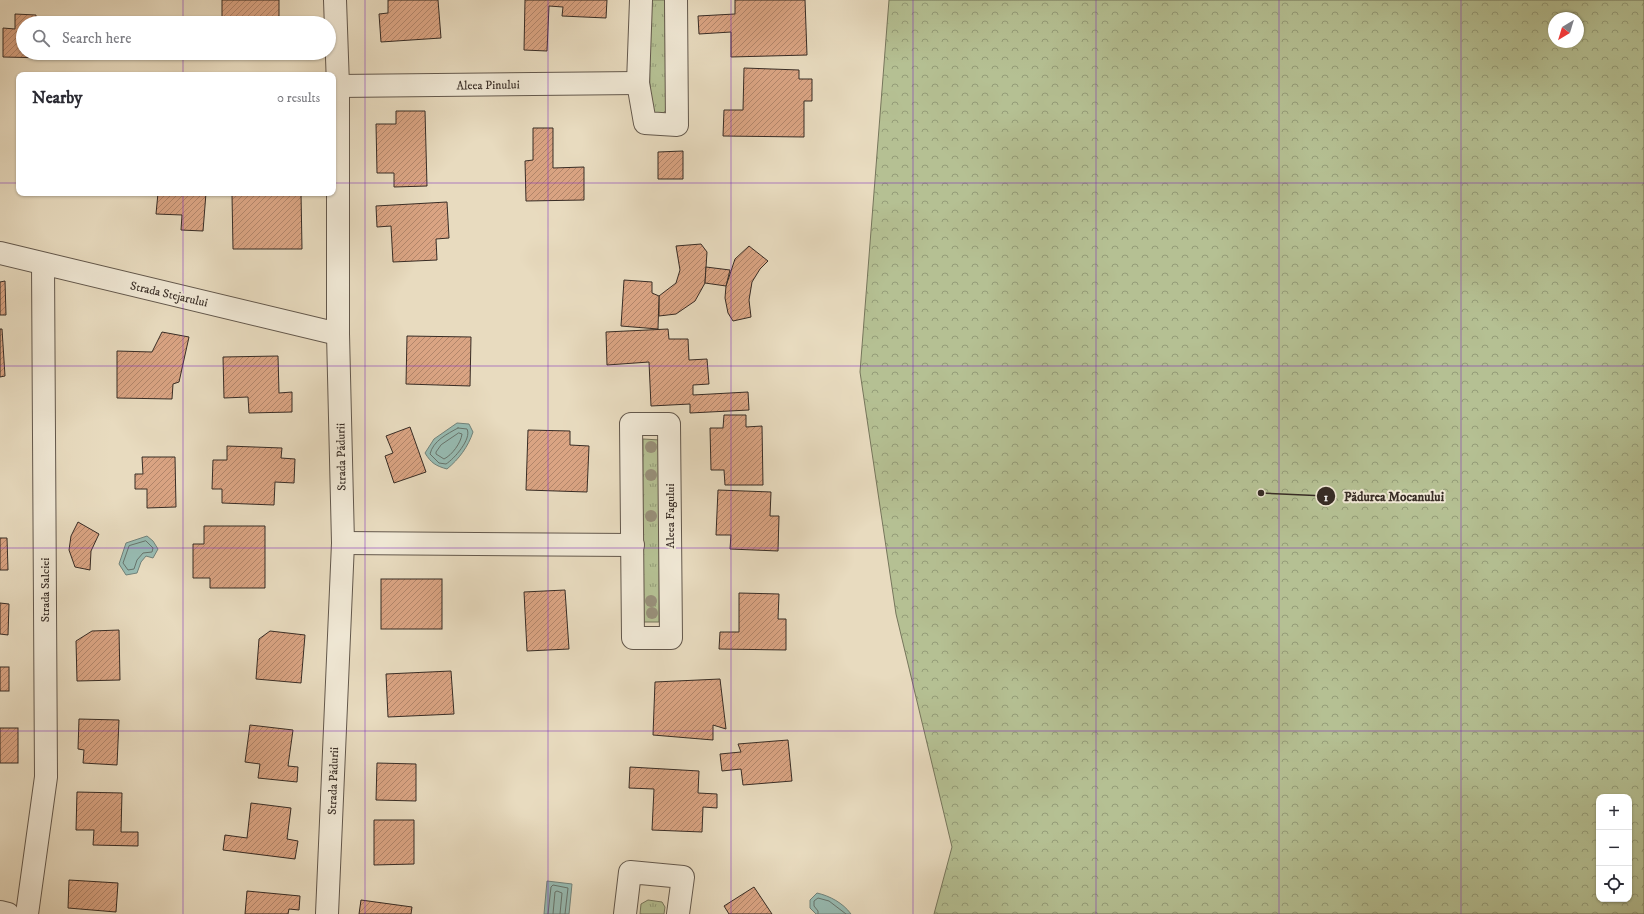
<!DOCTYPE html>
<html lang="en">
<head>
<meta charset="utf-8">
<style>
  body { margin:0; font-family:"IM FELL DW Pica",serif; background:#f7f7f7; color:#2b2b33 }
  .controls { position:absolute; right:12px; bottom:12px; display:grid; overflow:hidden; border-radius:8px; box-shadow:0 1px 3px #0004 }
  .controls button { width:36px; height:36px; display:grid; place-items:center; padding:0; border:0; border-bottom:1px solid #e1e1e2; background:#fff; color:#2b2b33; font:20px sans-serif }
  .compass { position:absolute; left:1548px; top:12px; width:36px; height:36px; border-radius:50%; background:#fff; box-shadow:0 1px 3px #0004; rotate:218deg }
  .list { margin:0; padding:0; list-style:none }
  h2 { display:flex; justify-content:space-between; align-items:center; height:52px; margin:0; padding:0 16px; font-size:17px }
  h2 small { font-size:13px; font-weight:400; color:#7c7c81 }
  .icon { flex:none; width:22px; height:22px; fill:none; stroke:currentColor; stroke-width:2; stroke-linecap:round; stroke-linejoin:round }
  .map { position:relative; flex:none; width:1644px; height:914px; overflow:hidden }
  .search { position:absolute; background:#fff; box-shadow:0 1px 3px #0004; left:16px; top:16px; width:320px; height:44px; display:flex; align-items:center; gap:10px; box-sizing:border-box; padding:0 14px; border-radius:22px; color:#7c7c81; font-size:15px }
  .panel { position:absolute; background:#fff; box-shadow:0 1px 3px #0004; left:16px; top:72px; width:320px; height:124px; border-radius:8px }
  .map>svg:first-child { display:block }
  .grass { fill:url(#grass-tufts); stroke:#76765c }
  .forest { fill:url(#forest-crowns); stroke:#76765c; fill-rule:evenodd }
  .water { fill:#97bbb2; stroke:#71827a }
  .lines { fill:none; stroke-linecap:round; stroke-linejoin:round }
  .shore { stroke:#67746c; stroke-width:1 }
  .building { fill:url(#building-hatch); stroke:#372c25 }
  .street-casing { stroke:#63584c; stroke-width:24 }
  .street { stroke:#f0e8d5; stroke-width:22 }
  .tree { fill:#988f79 }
  .grid { fill:none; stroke:#7b2cbf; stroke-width:1; stroke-opacity:0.55 }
  .labels { text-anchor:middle; stroke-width:4; stroke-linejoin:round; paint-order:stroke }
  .street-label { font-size:12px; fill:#372c25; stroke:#f0e8d5 }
  .leader { fill:none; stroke:#372c25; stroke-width:1.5 }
  .callout-dot { fill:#372c25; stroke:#f0e8d5; stroke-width:1.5 }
  .mark-label { font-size:12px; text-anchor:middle; font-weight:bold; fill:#fff }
  .callout-label { font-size:13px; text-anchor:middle; font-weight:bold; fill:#372c25; stroke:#f0e8d5; stroke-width:4; stroke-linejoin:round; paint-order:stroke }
</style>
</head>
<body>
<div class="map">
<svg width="1644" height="914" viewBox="0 0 1644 914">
  <defs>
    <pattern id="grass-tufts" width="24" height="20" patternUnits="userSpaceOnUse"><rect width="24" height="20" fill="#b5c093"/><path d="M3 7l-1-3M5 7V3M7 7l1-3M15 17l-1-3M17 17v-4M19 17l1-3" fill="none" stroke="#949c78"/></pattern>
    <pattern id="forest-crowns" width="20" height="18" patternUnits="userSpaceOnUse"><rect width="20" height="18" fill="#b5c093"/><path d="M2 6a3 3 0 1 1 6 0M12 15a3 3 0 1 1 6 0" fill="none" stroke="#949c78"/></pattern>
    <pattern id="building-hatch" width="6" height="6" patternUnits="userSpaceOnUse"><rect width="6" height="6" fill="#daa483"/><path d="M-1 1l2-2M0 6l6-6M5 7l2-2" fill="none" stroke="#b2866b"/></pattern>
  </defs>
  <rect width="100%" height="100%" fill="#e8dbbf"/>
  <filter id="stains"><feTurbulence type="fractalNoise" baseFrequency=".005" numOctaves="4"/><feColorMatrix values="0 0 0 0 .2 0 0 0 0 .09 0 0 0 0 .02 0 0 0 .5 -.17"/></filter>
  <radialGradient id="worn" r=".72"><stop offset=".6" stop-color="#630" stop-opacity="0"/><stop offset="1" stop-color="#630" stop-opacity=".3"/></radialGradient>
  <!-- grass -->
  <g class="grass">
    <path d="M649,0H667L666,110L661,116L653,115L650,108Z"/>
    <path d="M643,439L660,440L659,622H642Z"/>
    <path d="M648,900L662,902L665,907L664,914H640L641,904Z"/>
  </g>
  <!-- forest -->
  <path class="forest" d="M889,0H1644V914H934L952,847L896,614L860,372ZM1554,18H1578V42H1554ZM1599,797H1629V899H1599Z"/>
  <!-- water -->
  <g class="water">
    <path d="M457,423L469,424L473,432C468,447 459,459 447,469C436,466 431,463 425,453L434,439Z"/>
    <path d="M147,536L153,541L158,549L153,558L146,556L141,562L137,573L126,575L119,564L126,543Z"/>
    <path d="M547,881L572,884L569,914H544Z"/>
    <path d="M817,893C830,896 843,903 851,914H816L810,908V900Z"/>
  </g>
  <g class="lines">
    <!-- shore -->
    <g class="shore">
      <path d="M458,428L467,429C472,439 454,459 446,464L439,463L430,454C433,441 447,434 458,428Z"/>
      <path d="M459,433L462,434C461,443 452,455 444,459L436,454V452L441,445Z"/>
      <path d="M146,541L153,548L152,552L143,553L137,560L134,569L128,570L123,563L129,546Z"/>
      <path d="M548,914L551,887L553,885L568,888L565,914"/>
      <path d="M553,914L555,892L557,891L562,893L560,914"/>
      <path d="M818,914V911L814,906V901L818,898L829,901L846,914"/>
    </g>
  </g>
  <!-- building -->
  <g class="building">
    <rect x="222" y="0" width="57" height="23"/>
    <path d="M388,0H438L441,38L381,42L379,14L388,13Z"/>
    <path d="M525,0H607L606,18L562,16L563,7L549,6L547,51L524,50Z"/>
    <path d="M735,0H805L807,55L731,57V32L699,34L698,16L735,14Z"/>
    <path d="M15,14L36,15V23H23V53H49V58L3,57V28L15,29Z"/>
    <rect x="230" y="53" width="50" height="6"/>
    <path d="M744,68L799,70V79H812V101H804V137L723,136L724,110H743Z"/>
    <path d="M396,111H425L427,186L394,187V173H377L376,124H396Z"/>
    <path d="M533,128H553V168L584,167V200L526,201L525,161L533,160Z"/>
    <path d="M683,151V179H658V152Z"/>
    <path d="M158,193H206L203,231L181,230L182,215L156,214Z"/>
    <path d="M244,193H301L302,249H233L232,195H244Z"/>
    <path d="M447,202L449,238L436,239L437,260L393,262L391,226L377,227L376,206Z"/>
    <path d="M701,244L707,252L705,283L695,301L676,314L659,316V296L676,283L680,270L676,246Z"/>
    <path d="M749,246L768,261L760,269L752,282L749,300L751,317L733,321L728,313L725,298L726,286L735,259Z"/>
    <path d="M706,267L730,270L726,286L705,283Z"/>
    <path d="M624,280L652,282V293L659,296L658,329L621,326Z"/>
    <path d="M5,281L6,315H0V282Z"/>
    <path d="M0,329H2L5,376L0,377Z"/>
    <path d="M668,329L669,339H688L689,360L707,359L709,384L693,385V395L748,392L749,410L690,413V404L651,406L649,362L607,365L606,332Z"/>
    <path d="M162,332L189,337L179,382L173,384L172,399L117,398V351L152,352Z"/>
    <path d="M407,336L471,337L470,386L406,384Z"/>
    <path d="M278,356L279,393L292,392V412L249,413L248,397L224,398L223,357Z"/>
    <path d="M724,415H746V427L762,426L763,485H725L724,470H711L710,428H723Z"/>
    <path d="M410,427L426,472L394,483L385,456L393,453L386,436Z"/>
    <path d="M528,430L570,431V445L589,446L587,492L526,490Z"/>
    <path d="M227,446L282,448L281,458L295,459L294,483L275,482L274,505L222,503V489H212L213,460H227Z"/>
    <path d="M142,457H175L176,507L147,508V489H135V474H143Z"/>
    <path d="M718,490L771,492L770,516H779L778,551L730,549L731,535H716Z"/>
    <path d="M78,522L99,534L91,551L90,570L75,567L69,550L71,536Z"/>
    <path d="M204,526H265V588H210V578H193V544H204Z"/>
    <path d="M0,538H7L8,570H0Z"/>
    <rect x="381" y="579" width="61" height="50"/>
    <path d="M565,590L569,649L527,651L524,592Z"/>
    <path d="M739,593L779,594L778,619H786V650L719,649L720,632H739Z"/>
    <path d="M0,603L9,604L8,635L0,634Z"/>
    <path d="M119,630L120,680L77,681L76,641L92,631Z"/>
    <path d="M270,631L305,635L301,683L256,679L259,639Z"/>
    <rect x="0" y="667" width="9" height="24"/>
    <path d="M451,671L454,714L388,717L386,674Z"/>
    <path d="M720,679L726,729L713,725V740L653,735L655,682Z"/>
    <path d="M79,719L119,720L117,765L83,763L84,750L78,749Z"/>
    <path d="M250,725L293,730L288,766L298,767L297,782L258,778L260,764L245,762Z"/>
    <rect x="0" y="728" width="18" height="35"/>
    <path d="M788,740L792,781L743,785L741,769L722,771L720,754L741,752L738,744Z"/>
    <path d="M377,763L416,764V801L376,800Z"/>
    <path d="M630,767L699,771L698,793L717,794V808L703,807L702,832L652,830L654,789L629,788Z"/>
    <path d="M77,792L122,793L121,832H138V846L93,845L94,830H76Z"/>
    <path d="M251,803L291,808L287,839L298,841L295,859L223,850L225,835L247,838Z"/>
    <path d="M374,820H414V864L374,865Z"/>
    <path d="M69,880L118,883L116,912L68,908Z"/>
    <path d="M754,887L772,914H729L724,906Z"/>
    <path d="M247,891L300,896L299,910L289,909L288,914H245Z"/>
    <path d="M361,900L412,907L411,914H359Z"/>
  </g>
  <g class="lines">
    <!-- street casing -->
    <g class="street-casing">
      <g id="street">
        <path d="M641,0L638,83L645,123L677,125L676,0"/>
        <path d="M338,86L638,83"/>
        <path d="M0,253L338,334"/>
        <path d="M631,424H669L671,638H633Z"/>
        <path d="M343,543L633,545"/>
        <path d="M0,912L8,914"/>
        <path d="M27,914L46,777L43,264"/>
        <path d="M327,914L343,543L338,334V86L335,0"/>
        <path d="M625,914L630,872L683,877L678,914"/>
      </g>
    </g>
    <!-- street -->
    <use href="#street" class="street"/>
  </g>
  <!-- trees -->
  <g class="tree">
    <circle cx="651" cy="447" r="6"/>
    <circle cx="651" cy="475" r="6"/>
    <circle cx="651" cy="516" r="6"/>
    <circle cx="651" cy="601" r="6"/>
    <circle cx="652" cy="613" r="6"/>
  </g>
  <!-- grid -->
  <path class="grid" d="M183,0V23M365,0V914M548,0V914M731,0V914M913,0V914M1096,0V914M1279,0V914M1461,0V914M183,53V75M0,183H19M333,183H1644M183,193V914M0,366H1644M0,548H1644M0,731H1644"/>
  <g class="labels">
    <!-- street labels -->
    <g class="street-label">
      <text transform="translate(488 85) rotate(-1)" y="4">Aleea Pinului</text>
      <text transform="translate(169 294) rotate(13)" y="4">Strada Stejarului</text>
      <text transform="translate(341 457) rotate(-91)" y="4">Strada Pădurii</text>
      <text transform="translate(670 516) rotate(-90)" y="4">Aleea Fagului</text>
      <text transform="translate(45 590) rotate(-90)" y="4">Strada Salciei</text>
      <text transform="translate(333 781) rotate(-88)" y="4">Strada Pădurii</text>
    </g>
  </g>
  <!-- callouts -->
  <path class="leader" d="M1261 493L1326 496"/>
  <g class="callout-dot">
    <circle cx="1261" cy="493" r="4"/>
    <circle cx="1326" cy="496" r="10"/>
  </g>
  <g class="mark-label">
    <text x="1326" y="501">1</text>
  </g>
  <g class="callout-label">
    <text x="1394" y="501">Pădurea Mocanului</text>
  </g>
  <rect width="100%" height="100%" filter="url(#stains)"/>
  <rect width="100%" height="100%" fill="url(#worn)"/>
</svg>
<div class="controls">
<button>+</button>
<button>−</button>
<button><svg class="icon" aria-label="locate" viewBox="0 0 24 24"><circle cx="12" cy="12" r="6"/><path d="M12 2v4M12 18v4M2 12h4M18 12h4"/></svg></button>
</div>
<svg class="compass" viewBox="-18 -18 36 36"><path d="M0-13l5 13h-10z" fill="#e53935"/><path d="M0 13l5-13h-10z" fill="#7c7c81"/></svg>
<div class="search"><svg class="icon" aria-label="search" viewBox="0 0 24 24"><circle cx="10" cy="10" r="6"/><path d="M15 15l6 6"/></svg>Search here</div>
<section class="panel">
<h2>Nearby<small>0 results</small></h2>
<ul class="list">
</ul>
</section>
</div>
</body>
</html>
